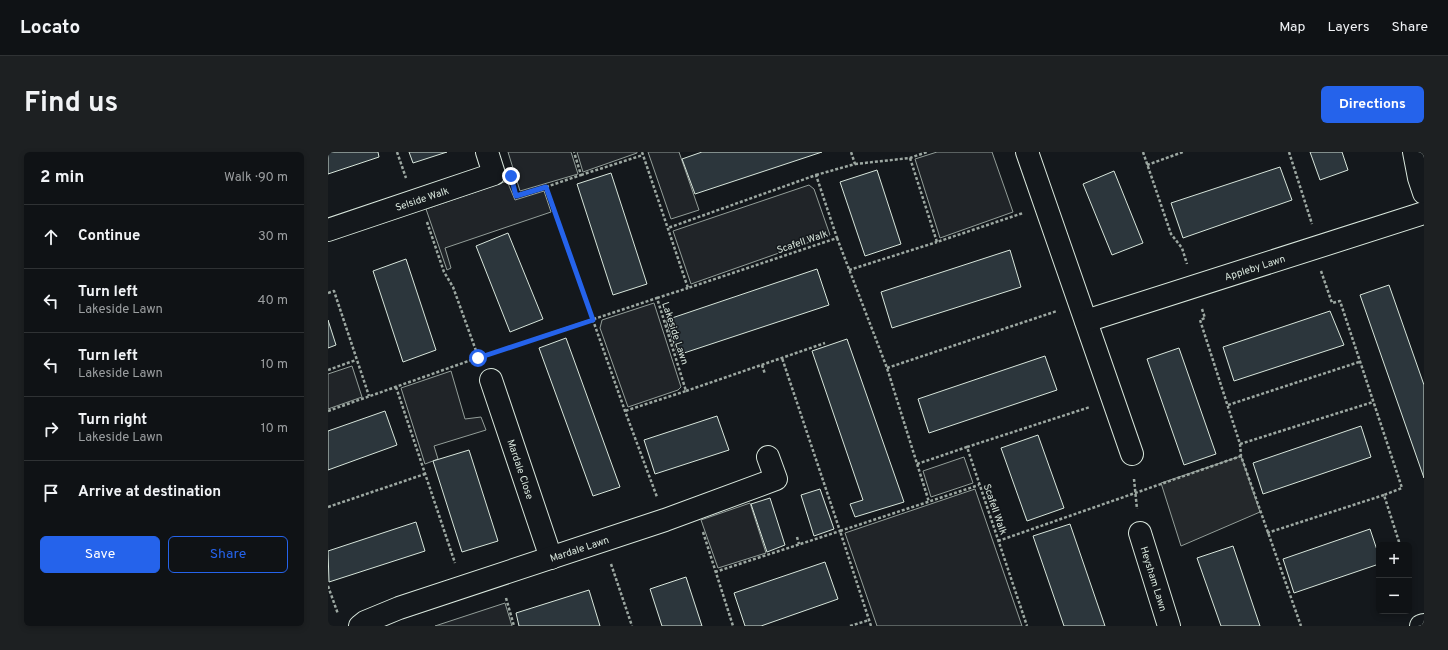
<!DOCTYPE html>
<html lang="en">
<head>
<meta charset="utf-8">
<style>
  body { margin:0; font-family:Overpass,sans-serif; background:#1d2022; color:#f1f3f6 }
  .controls { position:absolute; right:12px; bottom:12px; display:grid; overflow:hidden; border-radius:6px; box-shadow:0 2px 6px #0003 }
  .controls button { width:36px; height:36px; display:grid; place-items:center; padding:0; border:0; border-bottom:1px solid #2f3234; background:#0f1215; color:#f1f3f6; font:20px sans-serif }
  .stop { position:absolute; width:12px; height:12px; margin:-9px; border:3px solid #2563eb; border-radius:50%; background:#fff }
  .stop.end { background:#2563eb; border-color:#fff; box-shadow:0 1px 4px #0008 }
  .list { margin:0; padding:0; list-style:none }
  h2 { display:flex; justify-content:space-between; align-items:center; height:52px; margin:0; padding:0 16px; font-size:17px }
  h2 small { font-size:13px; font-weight:400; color:#9b9ea0 }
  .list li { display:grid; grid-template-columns:26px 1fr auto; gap:12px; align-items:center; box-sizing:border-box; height:64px; padding:0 16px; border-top:1px solid #2f3234 }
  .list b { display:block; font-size:15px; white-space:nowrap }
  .list p { margin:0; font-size:13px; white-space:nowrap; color:#9b9ea0 }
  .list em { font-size:13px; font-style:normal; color:#9b9ea0 }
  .actions { display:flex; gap:8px; padding:12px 16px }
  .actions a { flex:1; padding:9px 0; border:1px solid #2563eb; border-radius:6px; text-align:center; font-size:14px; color:#2563eb }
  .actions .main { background:#2563eb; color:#fff }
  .icon { flex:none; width:22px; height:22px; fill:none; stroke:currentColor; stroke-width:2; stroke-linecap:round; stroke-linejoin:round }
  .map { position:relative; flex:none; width:1096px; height:474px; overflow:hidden; border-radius:6px }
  header { display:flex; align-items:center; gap:24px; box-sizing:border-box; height:56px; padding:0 20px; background:#0f1215; border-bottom:1px solid #2f3234 }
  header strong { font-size:19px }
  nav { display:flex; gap:22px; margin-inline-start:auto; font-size:14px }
  .intro { display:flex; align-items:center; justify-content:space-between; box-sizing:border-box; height:96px; padding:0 24px }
  h1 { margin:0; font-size:28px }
  .button { padding:10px 18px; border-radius:6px; background:#2563eb; color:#fff; font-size:14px; font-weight:700 }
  main { display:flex; gap:24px; padding:0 24px }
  aside { flex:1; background:#0f1215; border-radius:6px; box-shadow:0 2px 6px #0003 }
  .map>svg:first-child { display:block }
  .green { fill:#202428; stroke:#939e99 }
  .parking { fill:#24282b; stroke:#939e99 }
  .building { fill:#2c363c; stroke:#d8e6dc }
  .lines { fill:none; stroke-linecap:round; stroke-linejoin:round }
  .street-casing { stroke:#d8e6dc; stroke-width:24 }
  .path { stroke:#9da8a2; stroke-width:2.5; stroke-dasharray:3 2; stroke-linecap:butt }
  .street { stroke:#14181c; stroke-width:22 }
  .route { stroke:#2563eb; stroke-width:5 }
  .labels { text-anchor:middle; stroke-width:3; stroke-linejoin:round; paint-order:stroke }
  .street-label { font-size:10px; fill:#d8e6dc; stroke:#14181c }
</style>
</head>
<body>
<header>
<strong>Locato</strong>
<nav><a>Map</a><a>Layers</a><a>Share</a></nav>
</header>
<div class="intro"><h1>Find us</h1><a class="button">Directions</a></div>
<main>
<aside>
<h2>2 min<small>Walk · 90 m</small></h2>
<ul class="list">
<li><svg class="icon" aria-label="ahead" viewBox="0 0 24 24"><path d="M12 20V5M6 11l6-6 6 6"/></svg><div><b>Continue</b></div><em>30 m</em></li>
<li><svg class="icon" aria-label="left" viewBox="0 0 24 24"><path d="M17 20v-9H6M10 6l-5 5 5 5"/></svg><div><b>Turn left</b><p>Lakeside Lawn</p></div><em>40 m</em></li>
<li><svg class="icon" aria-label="left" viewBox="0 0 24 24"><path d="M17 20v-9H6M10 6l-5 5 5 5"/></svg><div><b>Turn left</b><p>Lakeside Lawn</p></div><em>10 m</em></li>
<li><svg class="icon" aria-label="right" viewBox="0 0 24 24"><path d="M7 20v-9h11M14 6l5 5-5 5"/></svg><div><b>Turn right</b><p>Lakeside Lawn</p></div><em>10 m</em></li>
<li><svg class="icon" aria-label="arrive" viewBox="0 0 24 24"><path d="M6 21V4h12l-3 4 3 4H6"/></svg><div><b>Arrive at destination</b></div></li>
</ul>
<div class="actions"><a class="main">Save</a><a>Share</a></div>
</aside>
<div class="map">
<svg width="1096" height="474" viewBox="0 0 1096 474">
  <rect width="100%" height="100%" fill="#14181c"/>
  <!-- green -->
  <g class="green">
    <path d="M180,0H243L250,22L192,39Z"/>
    <path d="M249,0H309V1L255,20Z"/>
    <path d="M320,0H351L371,58L343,67Z"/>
    <path d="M609,0H664L685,60L612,86L587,7Z"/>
    <path d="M179,29L187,48L216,39L223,60L117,96L123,116L119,118L98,57Z"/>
    <path d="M481,33L486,37L502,83L363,132L345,79Z"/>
    <path d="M326,151L353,235L350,238L300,255L272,176L274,168Z"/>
    <path d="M24,214L34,245L0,257V222Z"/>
    <path d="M123,219L137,267L153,265L158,278L106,294L110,307L97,312L73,236Z"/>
    <path d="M636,305L645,331L603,345L595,319Z"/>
    <path d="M647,337L694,474H549L517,381Z"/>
    <path d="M422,351L438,401L390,416L373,368Z"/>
    <path d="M177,451L184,474H107Z"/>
  </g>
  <!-- parking -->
  <path class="parking" d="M913,304L932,360L853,394L833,331Z"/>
  <!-- building -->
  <g class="building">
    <path d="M0,0H50L51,5L0,22Z"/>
    <path d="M81,0H119L85,11Z"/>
    <path d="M374,0H494L367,42L354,7Z"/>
    <path d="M982,0H1014L1020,18L992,28Z"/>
    <path d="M952,15L964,48L855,86L843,51Z"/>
    <path d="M549,18L573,92L537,104L512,30Z"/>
    <path d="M786,19L815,91L784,103L755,32Z"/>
    <path d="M283,21L319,132L285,143L249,32Z"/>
    <path d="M180,81L215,167L182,180L148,94Z"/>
    <path d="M682,98L693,135L564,176L553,140Z"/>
    <path d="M78,107L108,198L75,210L45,119Z"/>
    <path d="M489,117L501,153L350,203L338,168Z"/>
    <path d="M1061,133L1096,233V326L1032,143Z"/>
    <path d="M1002,159L1016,193L906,229L895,195Z"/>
    <path d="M0,168L8,193L0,196Z"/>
    <path d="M238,186L292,335L265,344L211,196Z"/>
    <path d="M519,187L576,350L527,365L522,352L535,348L484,199Z"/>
    <path d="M851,196L888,302L856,313L819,207Z"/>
    <path d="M717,204L729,238L601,281L590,247Z"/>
    <path d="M57,259L69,293L0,318V279Z"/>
    <path d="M389,264L401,298L327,322L316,288Z"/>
    <path d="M1033,274L1043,305L935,342L925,311Z"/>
    <path d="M710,283L736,356L699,369L673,296Z"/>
    <path d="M141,298L170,389L134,400L105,309Z"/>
    <path d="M492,337L506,377L486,384L473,343Z"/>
    <path d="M442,346L457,393L439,400L423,352Z"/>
    <path d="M88,370L97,399L1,430L0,399Z"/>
    <path d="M742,372L777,474H736L705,384Z"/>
    <path d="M1042,377L1051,404V412L966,441L955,407Z"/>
    <path d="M905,394L932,474H893L869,406Z"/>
    <path d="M497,410L510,447L433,474H417L406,441Z"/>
    <path d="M358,425L374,474H334L322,437Z"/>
    <path d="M261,438L272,474H191L188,461Z"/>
  </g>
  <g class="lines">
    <!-- street casing -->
    <g class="street-casing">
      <g id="street">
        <path d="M700,0H699L804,302"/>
        <path d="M1086,0L1091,26L1096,41"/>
        <path id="s1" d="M0,78L166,22L159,0"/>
        <path id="s2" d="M758,169L1096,61"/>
        <path id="s3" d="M163,228L223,406"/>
        <path id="s4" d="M812,381L841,474"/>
        <path id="s5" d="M32,474L37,470L71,456L337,368L448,327L440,305"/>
        <path d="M1093,474L1096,473"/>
      </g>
    </g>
    <!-- path -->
    <g class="path">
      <path d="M69,0L78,26"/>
      <path d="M314,0L360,136L509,86L488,23L340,76"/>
      <path d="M815,0L843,82L854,96L859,112"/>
      <path d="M961,0L984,72"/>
      <path d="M582,6L609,90L695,61"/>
      <path d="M527,12L582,6L599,0"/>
      <path d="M819,13L855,0"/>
      <path d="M253,23L315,3"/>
      <path d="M488,23L527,12L523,0"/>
      <path d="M218,35L253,23L246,0"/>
      <path d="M186,36L188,44L218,35L297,259L329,345"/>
      <path d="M99,70L116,120L125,135L151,207"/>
      <path d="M509,86L559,216L601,350"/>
      <path d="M521,118L609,90"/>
      <path d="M993,119L1004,151L1012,149L1074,336L1056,343L1072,393"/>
      <path d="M0,141L6,139L41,244"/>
      <path d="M329,146L360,136"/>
      <path d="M874,157L877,166L872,168L912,292L913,304L973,474"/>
      <path d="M161,202L329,146L358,239L297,259"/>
      <path d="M434,213L437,222"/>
      <path d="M559,216L729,159"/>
      <path d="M0,218L28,208"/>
      <path d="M68,235L127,411"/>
      <path d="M358,239L497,191"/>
      <path d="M900,253L1031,210"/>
      <path d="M0,259L149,206"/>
      <path d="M912,292L1045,250"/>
      <path d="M639,295L762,255"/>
      <path d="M589,312L639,295L699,474"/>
      <path d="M806,327L809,357"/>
      <path d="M0,355L97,322"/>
      <path d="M375,380L405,474"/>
      <path d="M939,381L1056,343"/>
      <path d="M469,385L471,392"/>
      <path d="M670,389L913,304"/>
      <path d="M283,412L304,474"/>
      <path d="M387,420L512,379L454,206"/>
      <path d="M0,434L10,462"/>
      <path d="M178,446L186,474"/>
      <path d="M522,474L541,468"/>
      <path d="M543,474L512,379L651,333"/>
    </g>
    <!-- street -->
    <use href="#street" class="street"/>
  </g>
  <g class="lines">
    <!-- route -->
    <path class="route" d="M150,206L265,168L218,35L188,44L183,24"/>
  </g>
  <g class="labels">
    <!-- street labels -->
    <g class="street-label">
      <text dy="4" stroke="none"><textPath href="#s1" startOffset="99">Selside Walk</textPath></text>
      <text transform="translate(474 89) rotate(-19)" y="4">Scafell Walk</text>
      <text dy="4" stroke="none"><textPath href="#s2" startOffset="177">Appleby Lawn</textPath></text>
      <text transform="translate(348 181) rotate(72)" y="4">Lakeside Lawn</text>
      <text dy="4" stroke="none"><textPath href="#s3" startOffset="94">Mardale Close</textPath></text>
      <text transform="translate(668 357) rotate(71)" y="4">Scafell Walk</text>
      <text dy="4" stroke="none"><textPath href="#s5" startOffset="233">Mardale Lawn</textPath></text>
      <text dy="4" stroke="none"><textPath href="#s4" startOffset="48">Heysham Lawn</textPath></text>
    </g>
  </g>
</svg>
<div class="controls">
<button>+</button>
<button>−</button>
</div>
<div class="stop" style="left:150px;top:206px"></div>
<div class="stop end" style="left:183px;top:24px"></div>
</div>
</main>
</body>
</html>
